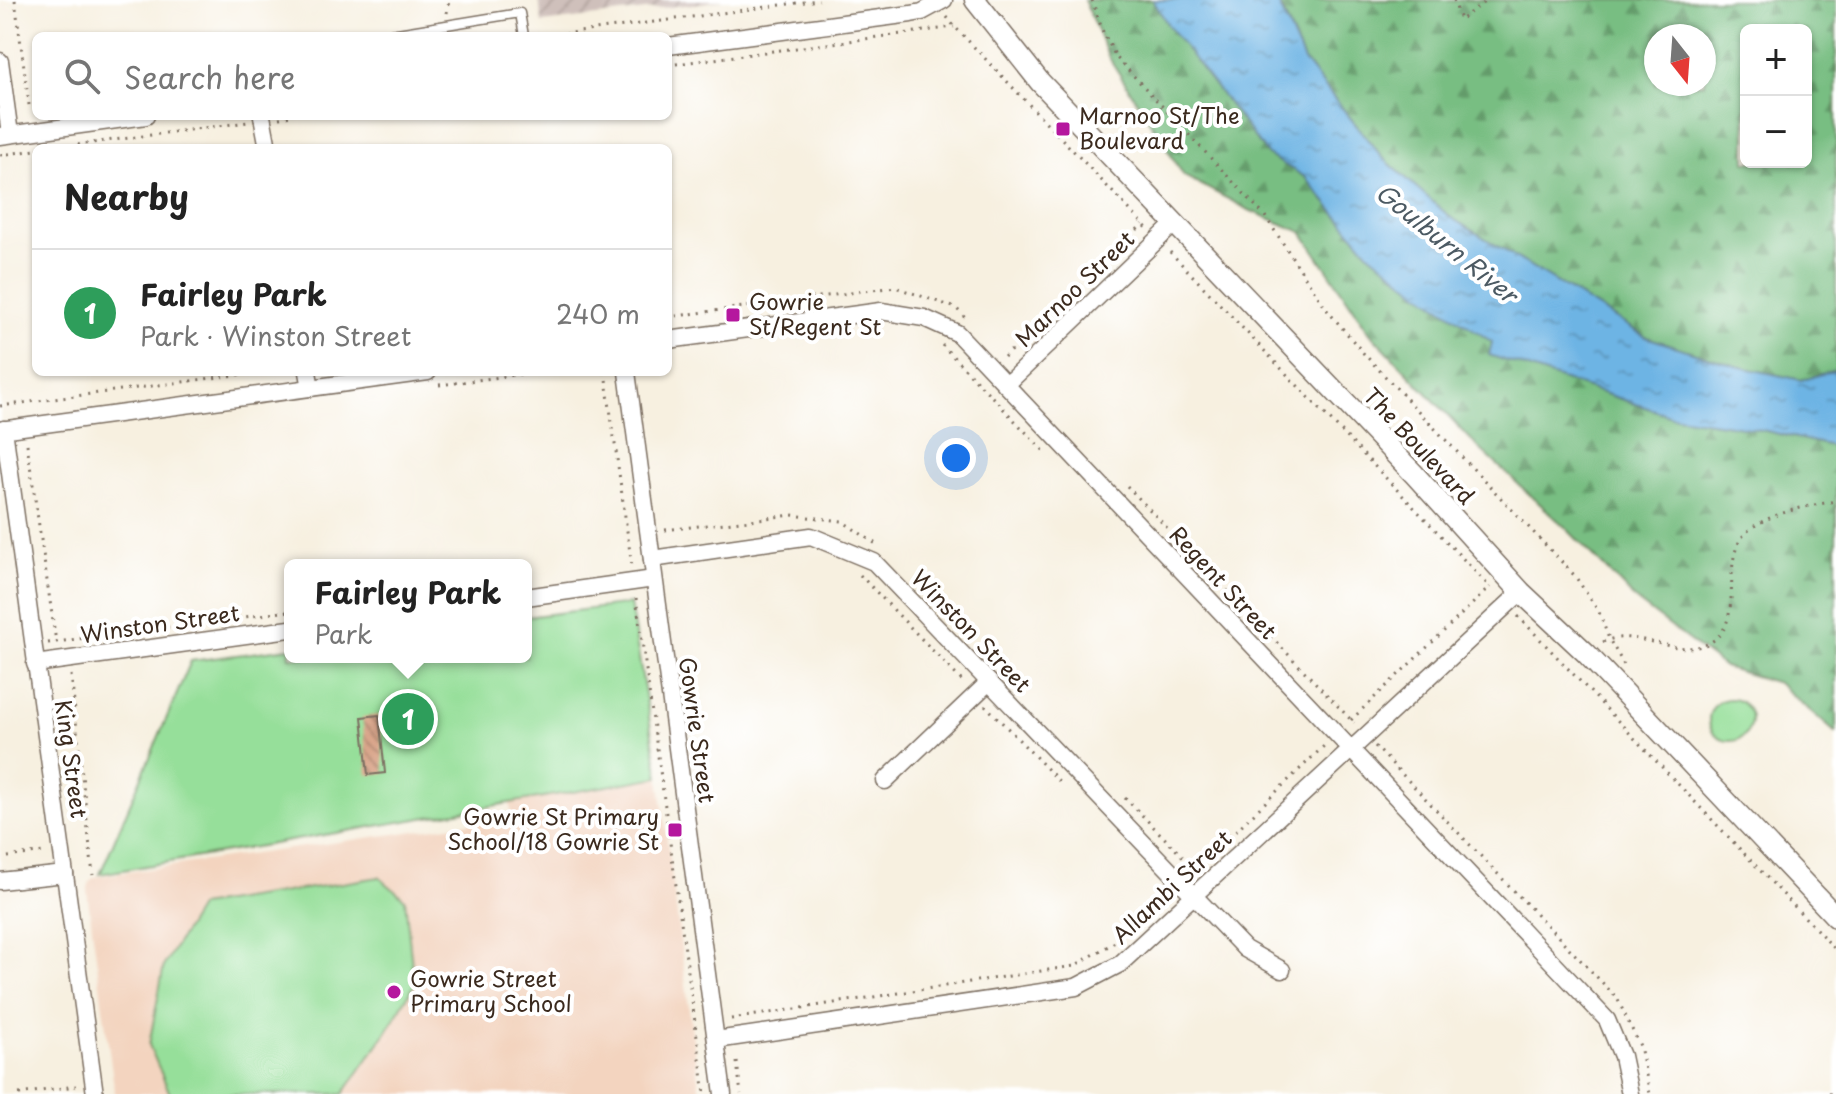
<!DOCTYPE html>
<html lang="en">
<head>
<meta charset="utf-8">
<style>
  body { margin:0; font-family:"Playpen Sans",sans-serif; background:#f2f2f2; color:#222 }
  .controls { position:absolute; right:24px; top:24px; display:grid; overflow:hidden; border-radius:12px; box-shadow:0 2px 6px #0004 }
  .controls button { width:72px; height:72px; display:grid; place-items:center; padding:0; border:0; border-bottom:2px solid #e0e0e0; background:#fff; color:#222; font:40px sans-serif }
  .compass { position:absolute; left:1644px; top:24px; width:72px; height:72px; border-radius:50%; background:#fff; box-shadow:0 2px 6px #0004; rotate:163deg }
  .you { position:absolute; left:956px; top:458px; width:28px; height:28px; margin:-20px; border:6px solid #fff; border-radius:50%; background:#1a73e8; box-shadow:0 0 0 12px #1a73e833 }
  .badge { display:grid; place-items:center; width:52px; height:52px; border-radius:50%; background:#0f766e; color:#fff; font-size:26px; font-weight:700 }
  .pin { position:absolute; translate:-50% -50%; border:4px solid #fff; box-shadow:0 2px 8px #0006 }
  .popup { position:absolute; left:284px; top:559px; width:248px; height:104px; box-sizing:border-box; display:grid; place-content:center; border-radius:12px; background:#fff; filter:drop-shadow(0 2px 6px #0005); font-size:26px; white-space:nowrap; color:#767676 }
  .popup b { font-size:30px; color:#222 }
  .popup::after { content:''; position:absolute; left:50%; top:100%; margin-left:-16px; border:16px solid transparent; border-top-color:#fff }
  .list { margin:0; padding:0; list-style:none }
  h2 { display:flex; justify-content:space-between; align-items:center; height:104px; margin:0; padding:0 32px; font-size:34px }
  h2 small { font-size:26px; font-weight:400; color:#767676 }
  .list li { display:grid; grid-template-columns:52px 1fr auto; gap:24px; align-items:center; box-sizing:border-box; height:128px; padding:0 32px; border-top:2px solid #e0e0e0 }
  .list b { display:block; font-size:30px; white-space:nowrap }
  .list p { margin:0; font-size:26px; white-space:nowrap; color:#767676 }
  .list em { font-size:26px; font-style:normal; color:#767676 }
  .icon { flex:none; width:44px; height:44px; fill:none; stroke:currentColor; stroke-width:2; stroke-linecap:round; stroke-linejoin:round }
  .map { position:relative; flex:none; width:1836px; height:1094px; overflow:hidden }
  .search { position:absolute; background:#fff; box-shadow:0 2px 6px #0004; left:32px; top:32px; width:640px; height:88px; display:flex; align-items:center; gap:20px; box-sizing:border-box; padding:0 28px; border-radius:12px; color:#767676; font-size:30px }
  .panel { position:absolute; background:#fff; box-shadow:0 2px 6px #0004; left:32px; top:144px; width:640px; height:232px; border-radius:12px }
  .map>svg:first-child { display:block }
  .built { fill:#f3d4bf }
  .industrial { fill:url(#industrial-furrows) }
  .forest { fill:url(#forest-firs); stroke:#5a7450; stroke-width:2; fill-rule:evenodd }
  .green { fill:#96df9a; stroke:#68845c; stroke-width:2 }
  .water { fill:url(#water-ripples); stroke:#546f81; stroke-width:2 }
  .building { fill:url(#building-back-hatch) }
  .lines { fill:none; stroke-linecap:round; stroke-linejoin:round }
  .service-casing { stroke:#7d6f62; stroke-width:11 }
  .minor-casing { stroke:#7d6f62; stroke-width:19 }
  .tertiary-casing { stroke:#7d6f62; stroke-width:23 }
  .path { stroke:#7d6f62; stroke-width:3; stroke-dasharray:2 6; stroke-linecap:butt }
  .service { stroke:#fff; stroke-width:8 }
  .minor { stroke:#fff; stroke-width:16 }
  .tertiary { stroke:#fff; stroke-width:20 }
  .poi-dot { fill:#b5179e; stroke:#fff; stroke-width:3 }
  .labels { text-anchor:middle; stroke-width:8; stroke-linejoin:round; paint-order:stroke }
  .poi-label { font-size:22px; fill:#3b2a1e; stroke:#fff; text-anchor:start }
  .street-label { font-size:22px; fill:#3b2a1e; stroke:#fff }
  .water-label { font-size:24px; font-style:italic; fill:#4c5a63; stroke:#fff }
</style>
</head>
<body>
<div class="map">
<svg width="1836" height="1094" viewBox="0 0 1836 1094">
  <defs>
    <pattern id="industrial-furrows" width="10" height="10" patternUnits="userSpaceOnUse" patternTransform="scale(2)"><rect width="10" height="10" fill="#cfc0bb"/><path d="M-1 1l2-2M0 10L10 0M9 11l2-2" fill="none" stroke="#b3a5a0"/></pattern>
    <pattern id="forest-firs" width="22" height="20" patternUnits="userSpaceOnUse" patternTransform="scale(2)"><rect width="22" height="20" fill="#78be82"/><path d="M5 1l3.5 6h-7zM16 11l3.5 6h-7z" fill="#649b6a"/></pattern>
    <pattern id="water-ripples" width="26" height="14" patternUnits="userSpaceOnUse" patternTransform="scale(2)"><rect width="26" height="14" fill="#6db4e4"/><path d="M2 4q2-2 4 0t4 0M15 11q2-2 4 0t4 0" fill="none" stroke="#5b93b8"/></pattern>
    <pattern id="building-back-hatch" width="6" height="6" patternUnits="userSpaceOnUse" patternTransform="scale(2)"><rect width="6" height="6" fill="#d9a58a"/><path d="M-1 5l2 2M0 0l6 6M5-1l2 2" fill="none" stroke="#b18770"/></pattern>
  </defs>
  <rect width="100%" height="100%" fill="#fff"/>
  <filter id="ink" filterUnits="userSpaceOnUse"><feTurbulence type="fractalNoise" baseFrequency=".0125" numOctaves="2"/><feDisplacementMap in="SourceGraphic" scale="16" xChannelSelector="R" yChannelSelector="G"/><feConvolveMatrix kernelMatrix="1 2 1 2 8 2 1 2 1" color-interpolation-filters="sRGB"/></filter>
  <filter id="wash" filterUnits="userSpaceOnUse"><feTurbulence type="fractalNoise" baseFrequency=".006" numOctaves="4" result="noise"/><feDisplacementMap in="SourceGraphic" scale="32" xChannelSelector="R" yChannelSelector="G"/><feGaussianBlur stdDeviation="1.8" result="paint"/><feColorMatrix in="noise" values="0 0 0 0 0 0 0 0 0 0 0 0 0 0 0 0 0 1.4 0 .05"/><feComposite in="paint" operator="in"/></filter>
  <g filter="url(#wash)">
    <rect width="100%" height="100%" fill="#f7f0e0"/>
    <!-- built -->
    <path class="built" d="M659,777L700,1094H115L87,891L90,881L94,877L512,817L509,799Z"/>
    <!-- industrial -->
    <path class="industrial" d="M539,0H724L542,23Z"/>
    <!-- forest -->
    <g class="forest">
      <path d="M1084,0H1153L1168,25L1268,155L1305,177L1369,253L1418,292L1493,342L1490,355L1672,416L1762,430L1836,447V733L1778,683L1724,667L1637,601L1565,527L1479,448L1370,333L1302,232L1251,211L1184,176L1108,56Z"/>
      <path d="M1278,0H1836V370L1801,380L1736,366L1646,337L1450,217L1382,157L1304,61ZM1746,30H1806V162H1746ZM1656,36H1704V84H1656Z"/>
    </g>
    <!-- green -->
    <g class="green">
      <path d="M630,604L659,777L100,874L191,661L290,648V657H526V617Z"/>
      <circle cx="1730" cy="720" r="21"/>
      <path d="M379,877L405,899L414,985L387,1031L343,1094H170L149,1045L164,965L200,906Z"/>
    </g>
    <!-- water -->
    <path class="water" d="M1153,0H1277L1304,61L1382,157L1450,217L1646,337L1736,366L1801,380L1836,370V447L1762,430L1672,416L1489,355L1492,342L1418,292L1369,253L1305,177L1268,155L1168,25Z"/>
    <g id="blocks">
      <!-- building -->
      <path class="building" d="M379,715L385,773L368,775L362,717Z"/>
    </g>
  </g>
  <g filter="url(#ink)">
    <use href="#blocks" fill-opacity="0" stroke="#7d6f62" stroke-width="2"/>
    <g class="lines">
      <!-- service casing -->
      <g class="service-casing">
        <path id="service" d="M379,36L520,13L524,36"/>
      </g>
      <!-- minor casing -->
      <g class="minor-casing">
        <g id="minor">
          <path d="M668,46L911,14L922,12L944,0"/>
          <path d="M0,61L10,134"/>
          <path d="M262,116L268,148"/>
          <path d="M0,136L146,116"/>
          <path d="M668,340L881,311L924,318L957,333L1607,1020L1622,1056L1630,1094"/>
          <path d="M308,372L311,388"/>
          <path d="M627,372L723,1094"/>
          <path d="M1006,385L1174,224"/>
          <path d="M4,429L95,1094"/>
          <path d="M0,430L428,372"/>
          <path d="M652,559L811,536L874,562L1245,949L1282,970"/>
          <path d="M526,597L654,579"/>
          <path d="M35,664L290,629"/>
          <path d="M885,781L989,682"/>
          <path d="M0,881L65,874"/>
          <path d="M716,1040L1076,987L1120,964L1521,592"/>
        </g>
      </g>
      <!-- tertiary casing -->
      <g class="tertiary-casing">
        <path id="tertiary" d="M975,0L1040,82L1414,474L1521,592L1586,653L1836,917"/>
      </g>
      <!-- path -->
      <g class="path">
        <path d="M15,0L29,105"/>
        <path d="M1092,0L1103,32L1116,57L1265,216L1327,310L1365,355L1575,576L1599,612L1609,639L1624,665"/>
        <path d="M1454,0L1460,20L1487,0"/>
        <path d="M447,13L449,0"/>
        <path d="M947,17L954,26L1148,229"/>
        <path d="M549,36L819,0"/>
        <path d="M668,65L954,27"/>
        <path d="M279,118L291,116"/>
        <path d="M54,148L248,122"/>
        <path d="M0,155L36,150"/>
        <path d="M1170,252L1488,585"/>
        <path d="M668,317L895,287L956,308L966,319"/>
        <path d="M942,345L1045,452"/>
        <path d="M1004,357L1143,224"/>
        <path d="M605,372L632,567"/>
        <path d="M439,385L538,372"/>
        <path d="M0,406L258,372"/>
        <path d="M27,444L56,642"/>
        <path d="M1127,486L1354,723"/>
        <path d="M665,530L792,515L842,521L876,544"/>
        <path d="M860,575L963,682"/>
        <path d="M636,598L705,1094"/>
        <path d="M1518,616L1836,950"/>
        <path d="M1603,642C1636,626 1678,661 1711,642C1748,620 1716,556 1749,530C1772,512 1808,506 1836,501"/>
        <path d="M48,643L290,611"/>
        <path d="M71,675L93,875"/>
        <path d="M985,705L1061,783"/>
        <path d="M1351,720L1490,587"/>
        <path d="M1375,746L1617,998L1640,1046L1650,1094"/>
        <path d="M1125,798L1196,870"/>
        <path d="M0,858L44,852"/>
        <path d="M1201,864L1325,745"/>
        <path d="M731,1019L1074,966L1122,938"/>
        <path d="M737,1062L741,1094"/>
        <path d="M19,1094L76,1086"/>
        <path d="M1829,1094L1836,1093"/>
      </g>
      <!-- service -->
      <use href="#service" class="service"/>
      <!-- minor -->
      <use href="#minor" class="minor"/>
      <!-- tertiary -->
      <use href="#tertiary" class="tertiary"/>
    </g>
  </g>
  <!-- markers -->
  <g class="poi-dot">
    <rect x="1055" y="121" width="16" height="16" rx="4"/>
    <rect x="725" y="307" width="16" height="16" rx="4"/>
    <rect x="667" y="822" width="16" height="16" rx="4"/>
    <circle cx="394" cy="992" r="8"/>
  </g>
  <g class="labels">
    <!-- poi labels -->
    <g class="poi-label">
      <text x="1079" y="124">Marnoo St/The<tspan x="1079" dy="25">Boulevard</tspan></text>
      <text x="749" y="310">Gowrie<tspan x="749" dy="25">St/Regent St</tspan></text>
      <text x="659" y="825" text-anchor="end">Gowrie St Primary<tspan x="659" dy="25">School/18 Gowrie St</tspan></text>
      <text x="410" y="987">Gowrie Street<tspan x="410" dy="25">Primary School</tspan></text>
    </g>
    <!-- street labels -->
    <g class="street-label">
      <text transform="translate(1075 289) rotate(-44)" y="8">Marnoo Street</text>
      <text transform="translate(1419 446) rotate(47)" y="8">The Boulevard</text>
      <text transform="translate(1223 583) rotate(47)" y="8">Regent Street</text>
      <text transform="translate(160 624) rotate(-8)" y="8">Winston Street</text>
      <text transform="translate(971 631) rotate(46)" y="8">Winston Street</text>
      <text transform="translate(697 730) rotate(82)" y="8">Gowrie Street</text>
      <text transform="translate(71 759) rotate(82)" y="8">King Street</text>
      <text transform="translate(1172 887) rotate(-43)" y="8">Allambi Street</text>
    </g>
    <!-- water labels -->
    <g class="water-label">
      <text transform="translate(1446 244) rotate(39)" y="8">Goulburn River</text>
    </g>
  </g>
</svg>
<div class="controls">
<button>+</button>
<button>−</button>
</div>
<svg class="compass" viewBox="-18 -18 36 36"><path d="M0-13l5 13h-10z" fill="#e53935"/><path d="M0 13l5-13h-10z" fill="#767676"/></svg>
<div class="you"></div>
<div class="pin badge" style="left:408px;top:719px;background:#2e9e5b">1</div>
<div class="popup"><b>Fairley Park</b>Park</div>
<div class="search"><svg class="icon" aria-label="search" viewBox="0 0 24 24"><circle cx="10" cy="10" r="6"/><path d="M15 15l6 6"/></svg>Search here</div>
<section class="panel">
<h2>Nearby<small></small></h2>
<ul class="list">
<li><span class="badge" style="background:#2e9e5b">1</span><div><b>Fairley Park</b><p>Park · Winston Street</p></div><em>240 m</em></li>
</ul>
</section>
</div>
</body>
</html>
